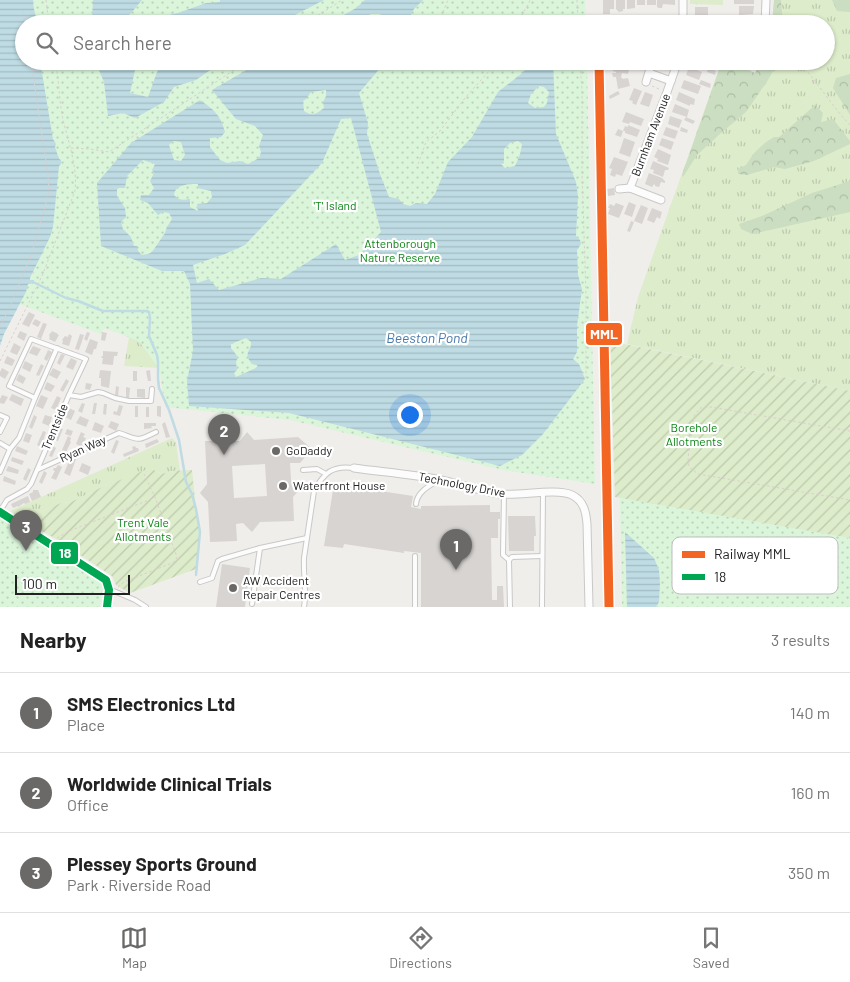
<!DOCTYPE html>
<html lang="en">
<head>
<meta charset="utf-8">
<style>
  body { margin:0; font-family:Barlow,sans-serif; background:#f6f6f6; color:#222 }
  .scale { position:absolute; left:15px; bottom:12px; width:115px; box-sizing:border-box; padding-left:5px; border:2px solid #222; border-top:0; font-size:14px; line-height:18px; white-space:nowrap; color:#222; -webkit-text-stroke:4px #fff; paint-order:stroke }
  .you { position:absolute; left:409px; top:414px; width:18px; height:18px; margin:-12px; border:4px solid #fff; border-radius:50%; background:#1a73e8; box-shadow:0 0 0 8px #1a73e833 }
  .badge { display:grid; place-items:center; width:32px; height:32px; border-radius:50%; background:#6a6968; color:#fff; font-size:16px; font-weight:700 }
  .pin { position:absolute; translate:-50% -41px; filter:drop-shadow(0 1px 2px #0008) }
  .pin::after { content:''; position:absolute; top:26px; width:18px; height:15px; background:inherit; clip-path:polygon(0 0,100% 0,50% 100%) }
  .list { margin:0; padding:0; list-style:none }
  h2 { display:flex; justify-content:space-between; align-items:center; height:65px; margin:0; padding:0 20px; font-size:21px }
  h2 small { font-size:16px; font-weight:400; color:#767676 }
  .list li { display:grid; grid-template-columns:32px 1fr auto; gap:15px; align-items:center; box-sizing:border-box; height:80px; padding:0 20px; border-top:1px solid #e0e0e0 }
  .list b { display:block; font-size:19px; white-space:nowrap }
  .list p { margin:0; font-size:16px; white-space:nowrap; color:#767676 }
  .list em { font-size:16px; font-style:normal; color:#767676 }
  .icon { flex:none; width:28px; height:28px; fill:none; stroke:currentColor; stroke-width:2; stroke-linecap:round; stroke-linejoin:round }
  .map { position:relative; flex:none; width:850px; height:607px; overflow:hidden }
  .search { position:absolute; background:#fff; box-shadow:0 1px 4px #0004; left:15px; right:15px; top:15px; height:55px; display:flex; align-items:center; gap:12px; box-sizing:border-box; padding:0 18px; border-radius:28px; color:#767676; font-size:19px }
  .sheet { height:305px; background:#fff }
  nav { display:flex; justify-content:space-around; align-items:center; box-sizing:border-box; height:70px; border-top:1px solid #e0e0e0; background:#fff; font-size:14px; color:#767676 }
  nav a { display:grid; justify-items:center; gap:2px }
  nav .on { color:#6a6968 }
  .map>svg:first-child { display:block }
  .grass { fill:url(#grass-tufts) }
  .forest { fill:url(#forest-crowns) }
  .park { fill:url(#park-dots) }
  .garden { fill:url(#garden-furrows) }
  .water { fill:url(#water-rules); fill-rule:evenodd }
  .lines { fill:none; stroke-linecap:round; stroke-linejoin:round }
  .stream { stroke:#bfdbe3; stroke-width:2.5 }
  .building { fill:#d7d4d2; fill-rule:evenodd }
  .service-casing { stroke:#c9c8c7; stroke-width:6 }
  .minor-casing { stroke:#c9c8c7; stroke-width:9 }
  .path { stroke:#dccecd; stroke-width:1; stroke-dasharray:2.5 2.5; stroke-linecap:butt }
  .service { stroke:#fdfcfc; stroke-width:4 }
  .minor { stroke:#fdfcfc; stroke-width:7 }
  .bus-1-casing { stroke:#fff; stroke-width:11 }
  .bus-1 { stroke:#00a651; stroke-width:8 }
  .rail-1-casing { stroke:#fff; stroke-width:12 }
  .rail-1 { stroke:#f26522; stroke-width:9 }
  .poi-dot { fill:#6a6968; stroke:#fff; stroke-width:2 }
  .labels { text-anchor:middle; stroke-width:4.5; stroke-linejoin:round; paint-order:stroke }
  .street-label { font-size:12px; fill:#222; stroke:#fff }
  .park-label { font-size:12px; fill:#0c8416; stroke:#fff }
  .poi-label { font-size:12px; fill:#222; stroke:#fff; text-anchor:start }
  .water-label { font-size:14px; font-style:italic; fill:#4a7aab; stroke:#fff }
  .key { fill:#fff; stroke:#bdbdbd; stroke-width:1 }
  .key-label { font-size:14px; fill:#222 }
  .line-badge { stroke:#fff; stroke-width:2 }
  .badge-label { font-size:14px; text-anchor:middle; font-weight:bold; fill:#fff }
</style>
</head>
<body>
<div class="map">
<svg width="850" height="607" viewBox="0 0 850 607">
  <defs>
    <pattern id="grass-tufts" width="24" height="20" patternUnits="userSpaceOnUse" patternTransform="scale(1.25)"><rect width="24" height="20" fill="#ddeccb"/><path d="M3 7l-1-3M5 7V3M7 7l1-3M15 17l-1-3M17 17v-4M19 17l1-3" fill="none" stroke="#bdcaae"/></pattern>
    <pattern id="forest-crowns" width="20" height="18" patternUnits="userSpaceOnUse" patternTransform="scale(1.25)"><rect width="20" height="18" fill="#cbdec1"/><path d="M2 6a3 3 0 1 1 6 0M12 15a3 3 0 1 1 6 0" fill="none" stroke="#aebea6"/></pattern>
    <pattern id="park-dots" width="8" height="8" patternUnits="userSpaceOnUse" patternTransform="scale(1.25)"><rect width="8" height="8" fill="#daf5da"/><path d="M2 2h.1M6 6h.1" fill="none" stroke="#bbd2bb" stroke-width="1.8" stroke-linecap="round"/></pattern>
    <pattern id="garden-furrows" width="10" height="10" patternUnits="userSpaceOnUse" patternTransform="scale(1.25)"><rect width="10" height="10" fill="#ddeccb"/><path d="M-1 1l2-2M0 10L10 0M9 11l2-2" fill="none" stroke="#bdcaae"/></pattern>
    <pattern id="water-rules" width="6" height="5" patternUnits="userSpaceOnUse" patternTransform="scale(1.25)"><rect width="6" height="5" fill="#bfdbe3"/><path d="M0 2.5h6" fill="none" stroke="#a4bcc2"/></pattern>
  </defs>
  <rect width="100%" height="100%" fill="#f0eeeb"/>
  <!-- grass -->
  <g class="grass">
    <path d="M690,0H723V5L690,4Z"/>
    <path d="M774,0H850V391L627,344L638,297L722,61H727L755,73L762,61H826V24H772Z"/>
    <path d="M129,337L139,341L159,368L124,366Z"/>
    <path d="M172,438L176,442L180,471H172L162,474L153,469L100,488L69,503L63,502L23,520L10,511Z"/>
  </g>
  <!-- forest -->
  <g class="forest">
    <path d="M774,0H781L783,24H772Z"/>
    <path d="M832,0H850V12L837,11Z"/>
    <path d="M722,61H727L755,73L762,61H779L768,80L746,112L721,133L697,155L683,177L682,175Z"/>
    <path d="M850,74V115L833,88L836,78Z"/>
    <path d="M815,105L823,113L821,122L833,119L850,141V144L814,161L785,169L774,167L747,175L738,174V169L746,165L754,153L766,142L774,137H779Z"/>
    <path d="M850,181V212L752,234L741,229L739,224L762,216L812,193Z"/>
  </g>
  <!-- park -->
  <g class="park">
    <path d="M31,0H585L586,24H35Z"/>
    <path d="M39,61H587L595,484L503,470L290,420L165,407L159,368L139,341L104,328L101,334L19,304L53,227L55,191Z"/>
    <path d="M620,497L850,538V607H622Z"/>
    <path d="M0,518L103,583L100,607H0Z"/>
  </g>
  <!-- garden -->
  <g class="garden">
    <path d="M610,341L850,391V538L615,497Z"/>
    <path d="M148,469H152L162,474L172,471L192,470L196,509L200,532L196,569L130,593L116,585L112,576L56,539L23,520L63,502L69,503L100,488Z"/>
  </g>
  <!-- water -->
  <g class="water">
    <path d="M0,0H33C33,8 36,15 37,24H24V61H41V67L53,139L56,144L55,147L59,159L61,160V164L59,166L53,227L50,237L30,278V280H34V283L28,284L26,292L4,334L0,346Z"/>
    <path d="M93,0H142L132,12L120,24H94L92,18Z"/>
    <path d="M220,0H324L289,18L283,24H154L147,20L178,13L206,3L220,2Z"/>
    <path d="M365,0H423L414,9L406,24H386L385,19L380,14H370L364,24H328L356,8Z"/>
    <path d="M95,61H137L130,93L148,97L157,72L164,61H223L196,80L174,87L164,102L135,118L123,113L108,116L104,82Z"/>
    <path d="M262,61H385L381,67L359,93L368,123L367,134L380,174L389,197L399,199L403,204L410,206L416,203L427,204L435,194L448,162L472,137L498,92L521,74L534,61H553L556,134L576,182L578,196L576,236L580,240L581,244L577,250L578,275L582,289L577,326V352L573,359L579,364L585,379L543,434L522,455L500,466L289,413L189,406L187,381L193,351L190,284L184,271H162L101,246L97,183L131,143L200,100C214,110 220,114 225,132L221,137L210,138V147L220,160L227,163L240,161L248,164L259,158L261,152L259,146L263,135L255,126L236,119L212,90ZM539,86L544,87L549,92L547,103L544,107L535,108L528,103L531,94ZM326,90V96L323,102L324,108C316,114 313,117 304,111L303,101L306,99L311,92ZM351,118L381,232L359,255L345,260L336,244L281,279L261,278L219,290L209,279L197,283L193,265L225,254L245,245L322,163L341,119ZM173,141L181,142L185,155L181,161L174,160L169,145ZM518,141L522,144C521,152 519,158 515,166L505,168L501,164L504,161V149L510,143ZM143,160L155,164L152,170L154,173L150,181L154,188L149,195H141L140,200L148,203L158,215L163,212L169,213L172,219L167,227L165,233L152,252L148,254L142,255L138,251L137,246H134L131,237L123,229L121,222L126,217L125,208L117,196V188H125L127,176ZM198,184V188L211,191L212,197L207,203L197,204L198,211L190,207V199C183,200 179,201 174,195C175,184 189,184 198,184ZM246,338L251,342C252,351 242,353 252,364L257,365L258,367L236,377L234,373L237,370L236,362L238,357L231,348V344Z"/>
    <path d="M625,532L654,558L659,570L660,583L659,602L656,607H627Z"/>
  </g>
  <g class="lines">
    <!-- stream -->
    <path class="stream" d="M31,281L66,298L78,301L103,311H146L149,312L150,318L149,336L157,355L158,362V379L159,388L169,410L179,440L186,482L192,494L196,509L200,532L196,575"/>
  </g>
  <!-- building -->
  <g class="building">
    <path d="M603,0H614V9H610V14H603Z"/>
    <path d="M616,0H625V9H623V11L619,12L616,9Z"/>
    <path d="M627,0H635V8L627,9Z"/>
    <rect x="637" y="0" width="8" height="5"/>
    <rect x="647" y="0" width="9" height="5"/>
    <path d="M657,0H675V5L663,4L662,8H659L657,7Z"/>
    <rect x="734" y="0" width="20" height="4"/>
    <path d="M739,6H754L753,14L739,15Z"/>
    <rect x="695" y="7" width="13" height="8"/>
    <rect x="695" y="18" width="13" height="6"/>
    <rect x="735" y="18" width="18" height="6"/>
    <path d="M691,61H710L707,68L704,67V68L690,63Z"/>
    <rect x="737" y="61" width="11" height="3"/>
    <path d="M617,62L624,63V65L630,66L628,74L622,73L621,78H622L623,79L628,78L630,86L618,89L616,77H613L612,73H616V72L613,71V69L616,68Z"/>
    <path d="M749,62L753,64L750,71L746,69Z"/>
    <path d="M689,67L702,72L699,80L686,75Z"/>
    <path d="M708,68L716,71L715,75L707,72Z"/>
    <path d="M684,80L701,86L698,94L681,88Z"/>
    <path d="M701,80L711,84L710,88L699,84Z"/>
    <path d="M634,88L642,91L636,105L632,103L633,101L629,100Z"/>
    <path d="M618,91L620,94L610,99L609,96Z"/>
    <path d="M645,92L653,95L649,107L640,104Z"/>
    <path d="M679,92L695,99L694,105L690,104V106L676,100Z"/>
    <path d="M675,104L689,110L687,117L672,112Z"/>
    <path d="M626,112L644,119L641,126L630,122L629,124L622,122Z"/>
    <path d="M670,116L682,120L679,128L668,124Z"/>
    <path d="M686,117L695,121L693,124L684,120Z"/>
    <path d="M628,125L640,130L637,137L625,133V131H623L625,126L628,127Z"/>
    <path d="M666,127L678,131L675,139L663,135Z"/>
    <path d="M681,127L688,130L687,133L680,131Z"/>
    <path d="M618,129L623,131L621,137L615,135Z"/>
    <path d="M624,138L635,142L630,157L619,153Z"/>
    <path d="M662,138L674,142L671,150L659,145Z"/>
    <path d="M658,149L671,155L668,165L657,161L658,159L654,157Z"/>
    <path d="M614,157L628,162L622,176L616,174L615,177L610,175L612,169L609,168Z"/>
    <path d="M653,161L669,168L668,170H665L663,177L653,173L654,170L650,169Z"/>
    <path d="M649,173L662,178L665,181V183L661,182L659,187L655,186V185L654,184L652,187L645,184Z"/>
    <path d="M614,188L615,195L608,196L607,189Z"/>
    <path d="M629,202L636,205L632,217L624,214Z"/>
    <path d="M616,203L624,206L619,218L608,214L610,208H608L610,204L614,206Z"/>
    <path d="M641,205L648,208L642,224L634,221Z"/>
    <path d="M652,208L662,212L660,219L657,217L654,223L647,220Z"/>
    <path d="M631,221L634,222L630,232L627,231Z"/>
    <path d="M29,312L35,315L29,327L22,324Z"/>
    <path d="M35,319L41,322L38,327L32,324Z"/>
    <path d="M43,323L47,324L41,339L37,337Z"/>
    <path d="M20,331L27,334L24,341L17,337Z"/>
    <path d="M52,331L58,334V335H59L55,342L49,339L50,337L49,336L50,333H51Z"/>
    <path d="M87,332L90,333L87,341L84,339Z"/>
    <path d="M102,332L107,333L105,341L101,340Z"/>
    <path d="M69,334L72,336L69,346L62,344L63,341L62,340L65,336L68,337Z"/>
    <path d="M80,334L84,335L79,350L75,349Z"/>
    <path d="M90,339L98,342L96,349H94L92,355L85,352Z"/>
    <path d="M14,343L21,347L17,355L10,352Z"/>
    <path d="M33,346L41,349L37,356L29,353Z"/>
    <path d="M48,350L52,352L47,361L44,359Z"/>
    <path d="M103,351L118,352L117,356H114L113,365L102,364L103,358H101L102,356H103Z"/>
    <path d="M61,354L65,355L60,365L57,363Z"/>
    <path d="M7,356L15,360L12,366L4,363Z"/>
    <path d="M71,358L77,361L73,370L66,367Z"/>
    <path d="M25,361L33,365L30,372L22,368Z"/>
    <path d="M41,364L44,366L39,376L36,375Z"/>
    <path d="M2,368L9,372L5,379L0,376V372Z"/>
    <path d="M53,368L61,372L57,379L49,375Z"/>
    <path d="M100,370L111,371L109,388L101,386V378H99Z"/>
    <path d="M150,370L151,381H148L146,371Z"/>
    <rect x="133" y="371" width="4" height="10"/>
    <path d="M19,374L26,378L23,384L16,380Z"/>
    <path d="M66,379L69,381L63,392L60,390Z"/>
    <path d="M47,382L55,386L51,392L44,389Z"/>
    <path d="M86,383L92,384L90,390L85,389Z"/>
    <path d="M116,386L119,387L118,396H115Z"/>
    <path d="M126,387L130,388L129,398H126Z"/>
    <path d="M137,389H145V398L137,397Z"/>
    <path d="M12,394L24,399L21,406L9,400Z"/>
    <path d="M2,395L8,397L4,404L0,403V399Z"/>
    <path d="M41,395L48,398L43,409L36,406Z"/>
    <path d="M57,396L61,398L56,410L51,408Z"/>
    <path d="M82,403L85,404L82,413L78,411Z"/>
    <path d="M94,403H97L95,414H92Z"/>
    <path d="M104,404H107L106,415L103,414Z"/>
    <path d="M119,405L123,406L120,416L113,414L114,411L117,412Z"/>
    <rect x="135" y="406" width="3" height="11"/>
    <path d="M157,406H161V417L157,416Z"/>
    <rect x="146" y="407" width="3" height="10"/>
    <path d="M69,408L75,411L71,420L65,417Z"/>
    <path d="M34,415L37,417L32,429L29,427Z"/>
    <path d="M45,415L52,417L50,424H49V426L42,423Z"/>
    <path d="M80,416L89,420L86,427L76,423Z"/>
    <path d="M111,421L119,424L116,431L108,427Z"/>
    <path d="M95,422L104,426L101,433L92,430Z"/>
    <path d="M165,422L170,437L166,438L162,424Z"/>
    <path d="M144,423H156V426H151L152,428L144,429Z"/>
    <path d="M60,428L63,429L58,441L54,440Z"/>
    <path d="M67,429L73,431L71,436L65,434Z"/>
    <path d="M43,431L46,432L41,447L37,445Z"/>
    <path d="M81,432L85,434L83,437L86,438L82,447L76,444Z"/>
    <path d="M247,432L254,440L298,437L312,449L300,463H290L291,480L302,487L293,497L294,521L260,522L252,532L243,523L236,524L237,541L210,542L208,502L200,493L207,484L205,441H240ZM265,464L267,496L234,498L232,466Z"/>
    <path d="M26,433L32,435L29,443L23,441Z"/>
    <path d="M68,436L71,438L70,441L71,442L66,452L62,450Z"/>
    <path d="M157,439L159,442L146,448L145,444Z"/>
    <path d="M116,440L119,441L114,454L111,452Z"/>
    <path d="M17,446L28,451L26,455L15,451Z"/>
    <path d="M53,446L56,448L52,457L49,456Z"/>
    <path d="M135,446L136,448H138L139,451L124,457L123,454L133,450L132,447Z"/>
    <path d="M12,457L24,461L22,465L11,461Z"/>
    <path d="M72,458L76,459L70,476L64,473L69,461L70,462Z"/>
    <path d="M82,463L91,467L88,475L79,471Z"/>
    <path d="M58,465L62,467L56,480L51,478L55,471L53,470L54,468H56Z"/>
    <path d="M8,466L19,470L18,474L6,471Z"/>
    <path d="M28,468L31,470L26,481L23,479Z"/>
    <path d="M44,471L47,473L42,484L39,482Z"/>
    <path d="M4,476L16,481L15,485L3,481Z"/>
    <path d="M358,481L366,482L365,488L357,487Z"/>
    <path d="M334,484L413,496L411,507L421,509V506L490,505V512H500V519H498V538H491L492,600H497V586H503L504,607H421V553L404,551V553L344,544L343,548L324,546Z"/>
    <path d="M33,490H38L41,497L32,501L29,494L33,492Z"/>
    <path d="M28,496L30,502L25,504L24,503L18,507V506L13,508L11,504Z"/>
    <path d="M508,516H535L536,536H534V551H509Z"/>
    <path d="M222,564L250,568L245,607H216Z"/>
  </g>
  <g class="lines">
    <!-- service casing -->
    <g class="service-casing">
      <g id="service">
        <path d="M69,395L81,397L98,392L103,393L115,398L129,401H151L152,389"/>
        <path d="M0,415L7,418L0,432"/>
        <path d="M0,443L10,449"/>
        <path d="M37,470L119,433C140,440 136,442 156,432"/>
        <path d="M303,470L317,469L326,474"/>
        <path d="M0,472L10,449L19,438L35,398L57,348"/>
        <path d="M504,494L503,555L509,560"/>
        <path d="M416,504C417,493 427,487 437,481"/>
        <path d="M0,511L7,500L27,489L31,484L69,395L86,359L31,339L9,386L35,398"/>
        <path d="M415,556V607"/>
        <path d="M200,582L212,578L218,561L222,559L260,548L307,538"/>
        <path d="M109,589L135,600L146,607"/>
        <path d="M252,604L260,548"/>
        <path d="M304,607C307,591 303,575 304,558L314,491C324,473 332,465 354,468"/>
        <path d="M510,607L509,560L512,557L542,556"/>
        <path d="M542,607L543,493"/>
      </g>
    </g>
    <!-- minor casing -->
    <g class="minor-casing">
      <g id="minor">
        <path d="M683,0V24"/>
        <path d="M765,24L766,0"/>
        <path d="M649,73L671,81"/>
        <path d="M646,82L652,62"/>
        <path d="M630,188L667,92L678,61"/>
        <path d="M619,189L630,188L661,200"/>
        <path d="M354,468C382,472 412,474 441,480C460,484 480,491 500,494C520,496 556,488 572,495C584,501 586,512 587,524L589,607"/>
        <path d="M0,512L106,580C111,588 108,598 107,607"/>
      </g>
    </g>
    <!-- path -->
    <g class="path">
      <path d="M46,0L49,24"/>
      <path d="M577,0L578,24"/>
      <path d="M23,11L25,24"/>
      <path d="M305,24L342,0"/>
      <path d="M434,24L441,17L448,0"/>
      <path d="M516,24L528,5L530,0"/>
      <path d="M580,61L582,92V173L586,295V379"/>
      <path d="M798,61C817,81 831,105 850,125"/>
      <path d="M659,63L667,67"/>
      <path d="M652,86L659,89"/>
      <path d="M71,148L90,149L109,152L248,61"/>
      <path d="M418,164L426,142L440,131L465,98L490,70L495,61"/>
      <path d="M0,326L9,309L31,255L49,193L48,175L31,61"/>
      <path d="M0,361L42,276L75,191C78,166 67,139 62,115C59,97 59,79 55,61"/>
      <path d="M850,431L711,407L700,408L694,416L688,458L689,467L698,474L850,500"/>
      <path d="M57,538L69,531L154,498"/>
      <path d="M118,587L124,582L172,563L175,561L177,557L155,497L144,474"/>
    </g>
    <!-- service -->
    <use href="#service" class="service"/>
    <!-- minor -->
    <use href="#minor" class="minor"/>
    <!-- bus-1 casing -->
    <g class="bus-1-casing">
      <path id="bus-1" d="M0,512L106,580L109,590L107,607"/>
    </g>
    <!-- bus-1 -->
    <use href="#bus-1" class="bus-1"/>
    <!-- rail-1 casing -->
    <g class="rail-1-casing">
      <path id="rail-1" d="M599,61L609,607"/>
    </g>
    <!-- rail-1 -->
    <use href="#rail-1" class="rail-1"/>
  </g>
  <!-- markers -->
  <g class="poi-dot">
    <circle cx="276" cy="451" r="5"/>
    <circle cx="283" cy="486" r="5"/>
    <circle cx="233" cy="588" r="5"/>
  </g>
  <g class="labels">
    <!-- street labels -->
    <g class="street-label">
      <text transform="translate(651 135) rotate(-69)" y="4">Burnham Avenue</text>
      <text transform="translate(55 427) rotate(-67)" y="4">Trentside</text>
      <text transform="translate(83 449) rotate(-24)" y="4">Ryan Way</text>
      <text transform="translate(462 485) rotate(11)" y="4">Technology Drive</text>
    </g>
    <!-- park labels -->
    <g class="park-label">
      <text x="335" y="210">'T' Island</text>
      <text x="400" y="248">Attenborough<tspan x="400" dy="14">Nature Reserve</tspan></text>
      <text x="694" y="432">Borehole<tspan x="694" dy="14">Allotments</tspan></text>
      <text x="143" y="527">Trent Vale<tspan x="143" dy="14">Allotments</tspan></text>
    </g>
    <!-- poi labels -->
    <g class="poi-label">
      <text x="286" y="455">GoDaddy</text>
      <text x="293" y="490">Waterfront House</text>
      <text x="243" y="585">AW Accident<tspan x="243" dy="14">Repair Centres</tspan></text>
    </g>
    <!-- water labels -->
    <g class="water-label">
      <text x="427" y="343">Beeston Pond</text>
    </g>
  </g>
  <!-- legend -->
  <rect x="672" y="537" width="166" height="57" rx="8" class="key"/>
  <rect x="682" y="551" width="23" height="7" fill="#f26522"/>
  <rect x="682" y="574" width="23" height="6" fill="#00a651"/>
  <g class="key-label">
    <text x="714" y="559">Railway MML</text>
    <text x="714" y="582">18</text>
  </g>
  <g class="line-badge">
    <rect x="585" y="322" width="38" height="24" rx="5" fill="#f26522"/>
    <rect x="50" y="541" width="29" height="24" rx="5" fill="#00a651"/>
  </g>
  <g class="badge-label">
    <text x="604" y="339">MML</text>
    <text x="65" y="558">18</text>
  </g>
</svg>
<div class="scale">100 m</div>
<div class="you"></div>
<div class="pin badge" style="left:456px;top:570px">1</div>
<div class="pin badge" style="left:224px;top:455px">2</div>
<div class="pin badge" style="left:26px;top:551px">3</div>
<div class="search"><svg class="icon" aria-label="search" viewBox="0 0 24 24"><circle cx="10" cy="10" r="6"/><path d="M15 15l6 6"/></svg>Search here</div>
</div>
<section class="sheet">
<h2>Nearby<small>3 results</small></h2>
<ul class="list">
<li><span class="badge">1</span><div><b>SMS Electronics Ltd</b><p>Place</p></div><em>140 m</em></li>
<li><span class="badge">2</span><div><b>Worldwide Clinical Trials</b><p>Office</p></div><em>160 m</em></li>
<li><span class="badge">3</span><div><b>Plessey Sports Ground</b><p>Park · Riverside Road</p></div><em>350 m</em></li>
</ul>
</section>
<nav>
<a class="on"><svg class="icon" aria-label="map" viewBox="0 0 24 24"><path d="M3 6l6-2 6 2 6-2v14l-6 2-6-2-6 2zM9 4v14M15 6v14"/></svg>Map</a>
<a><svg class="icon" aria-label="directions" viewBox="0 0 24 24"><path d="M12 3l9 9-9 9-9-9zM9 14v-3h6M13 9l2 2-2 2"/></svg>Directions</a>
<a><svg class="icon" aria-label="saved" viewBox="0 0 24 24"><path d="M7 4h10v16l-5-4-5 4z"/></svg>Saved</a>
</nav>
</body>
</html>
